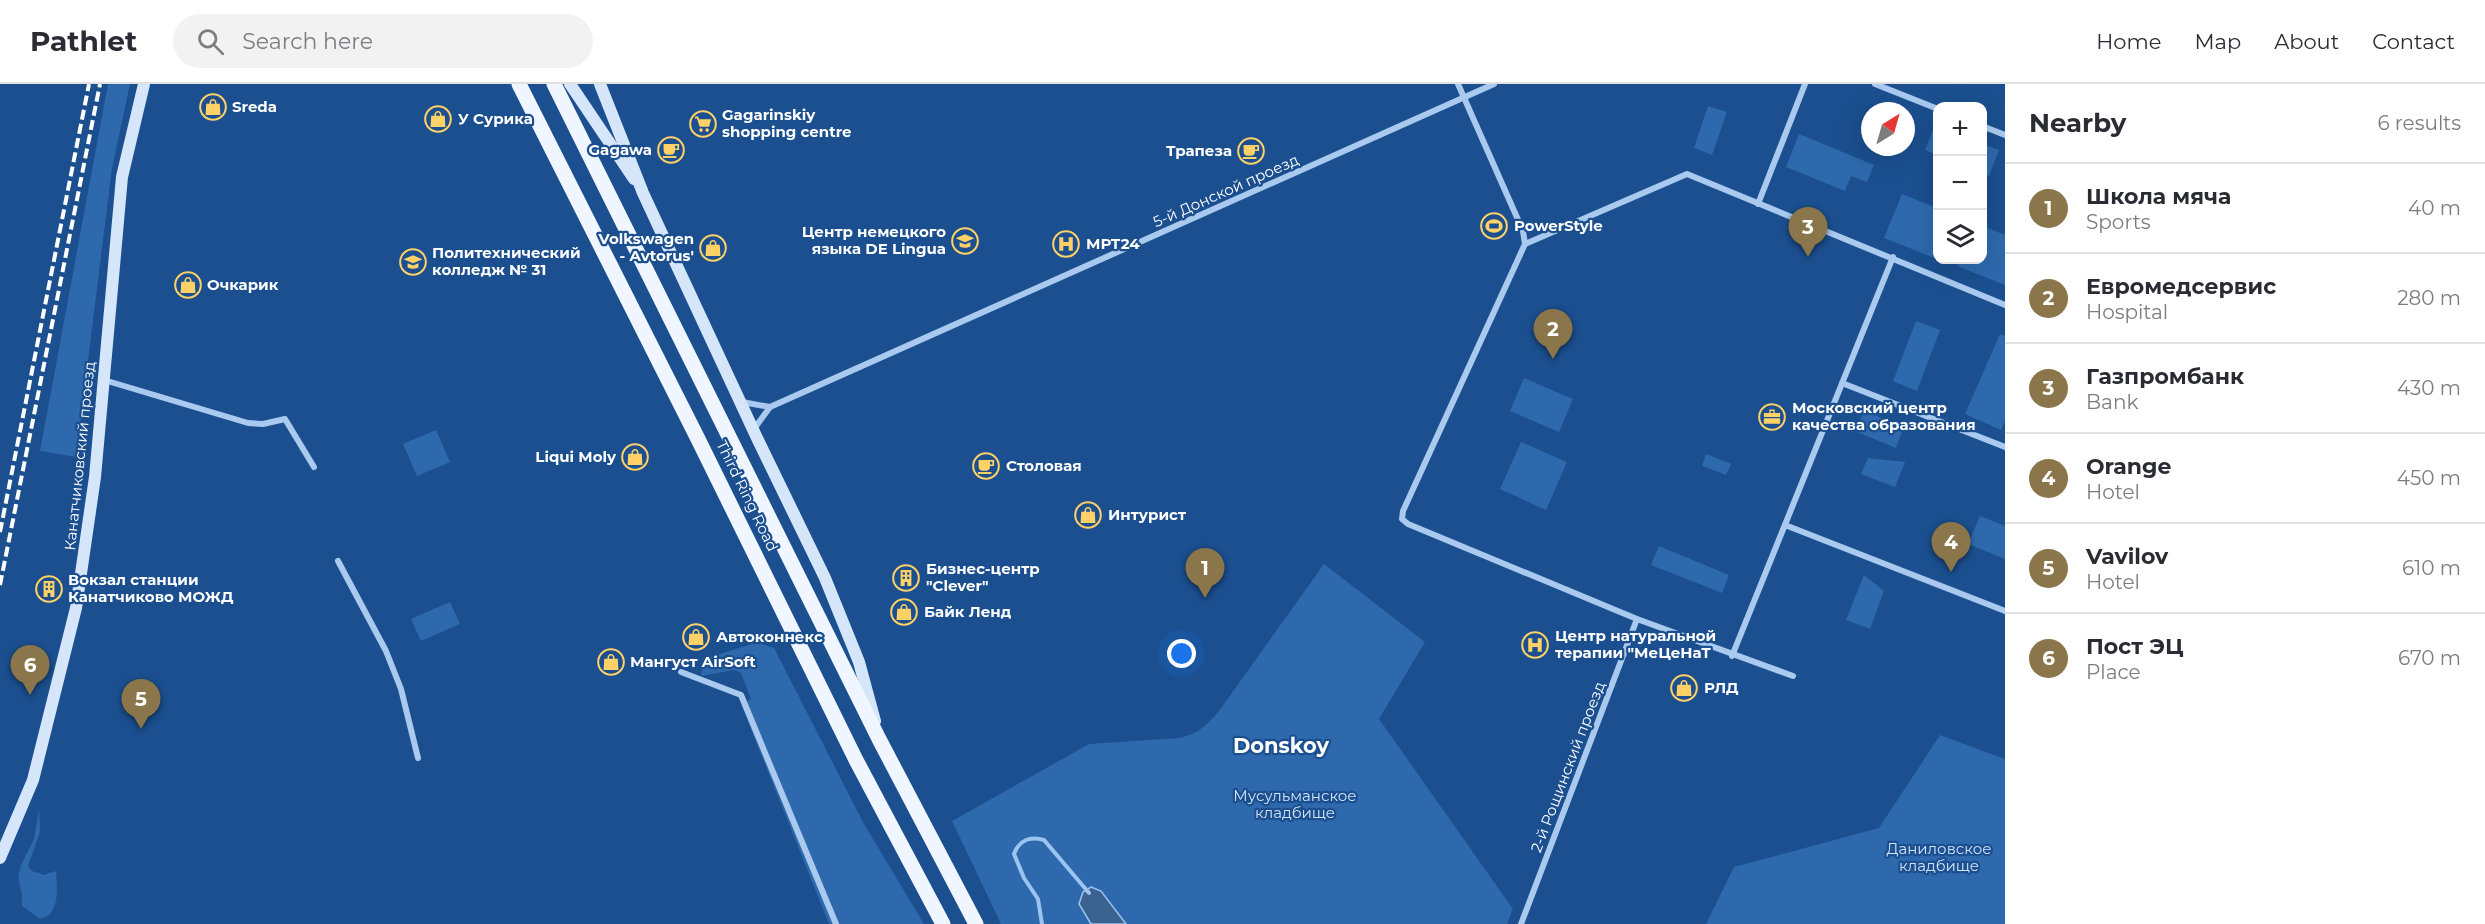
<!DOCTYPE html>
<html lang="en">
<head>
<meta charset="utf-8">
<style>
  body { margin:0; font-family:Montserrat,sans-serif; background:#f2f2f3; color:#2b2b33 }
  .controls { position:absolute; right:18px; top:18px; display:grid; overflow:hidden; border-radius:12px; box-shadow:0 6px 24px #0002 }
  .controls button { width:54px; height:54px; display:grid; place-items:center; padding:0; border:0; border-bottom:2px solid #e1e1e2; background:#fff; color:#2b2b33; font:30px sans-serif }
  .compass { position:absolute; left:1861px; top:18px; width:54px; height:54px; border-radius:50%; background:#fff; box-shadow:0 6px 24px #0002; rotate:37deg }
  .you { position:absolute; left:1182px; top:570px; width:21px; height:21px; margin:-15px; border:4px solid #fff; border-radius:50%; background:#1a73e8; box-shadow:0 0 0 9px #1a73e833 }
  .badge { display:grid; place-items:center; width:39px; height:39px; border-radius:50%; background:#8a764a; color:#fff; font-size:20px; font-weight:700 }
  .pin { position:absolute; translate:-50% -50px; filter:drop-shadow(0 2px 3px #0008) }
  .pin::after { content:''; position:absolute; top:32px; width:21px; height:18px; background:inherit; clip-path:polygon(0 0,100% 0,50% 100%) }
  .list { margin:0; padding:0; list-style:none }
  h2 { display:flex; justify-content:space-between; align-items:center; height:78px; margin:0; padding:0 24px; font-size:26px }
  h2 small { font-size:20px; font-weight:400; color:#7c7c81 }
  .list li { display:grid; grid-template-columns:39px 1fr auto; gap:18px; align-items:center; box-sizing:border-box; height:90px; padding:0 24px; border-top:2px solid #e1e1e2 }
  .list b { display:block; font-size:22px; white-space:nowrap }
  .list p { margin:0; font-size:20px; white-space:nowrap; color:#7c7c81 }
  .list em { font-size:20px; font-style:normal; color:#7c7c81 }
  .icon { flex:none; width:33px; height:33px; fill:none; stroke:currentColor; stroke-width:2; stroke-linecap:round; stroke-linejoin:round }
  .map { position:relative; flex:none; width:2005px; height:840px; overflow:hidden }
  header { display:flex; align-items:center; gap:36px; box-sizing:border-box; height:84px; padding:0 30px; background:#fff; border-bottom:2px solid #e1e1e2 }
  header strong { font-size:28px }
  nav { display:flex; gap:33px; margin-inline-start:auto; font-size:21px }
  .search { width:420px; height:54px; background:#f2f2f3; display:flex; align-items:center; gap:15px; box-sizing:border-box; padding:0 21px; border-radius:33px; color:#7c7c81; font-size:22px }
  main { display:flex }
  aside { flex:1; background:#fff }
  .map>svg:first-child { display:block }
  .green { fill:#2e69ad }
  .water { fill:#3c6290; stroke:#9cc4f0; stroke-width:1.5 }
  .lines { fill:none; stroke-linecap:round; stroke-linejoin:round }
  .stream { stroke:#9cc4f0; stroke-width:4 }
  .street { stroke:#a9c9ee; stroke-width:6 }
  .secondary { stroke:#d6e6fa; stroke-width:12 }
  .primary { stroke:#f0f6ff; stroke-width:15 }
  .rail { stroke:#fff; stroke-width:4; stroke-dasharray:10 4.5; stroke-linecap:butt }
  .labels { text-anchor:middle; stroke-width:4.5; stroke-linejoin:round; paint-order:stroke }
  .poi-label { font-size:15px; font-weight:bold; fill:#fff; stroke:#1b4f8f; text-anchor:start }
  .street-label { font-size:15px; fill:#fff; stroke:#1b4f8f }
  .park-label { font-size:15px; fill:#cfe3fa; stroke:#1b4f8f }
  .district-label { font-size:21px; font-weight:bold; fill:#fff; stroke:#1b4f8f }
</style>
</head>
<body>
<header>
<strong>Pathlet</strong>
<div class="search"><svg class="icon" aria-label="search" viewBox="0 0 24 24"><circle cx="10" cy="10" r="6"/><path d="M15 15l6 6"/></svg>Search here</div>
<nav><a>Home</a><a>Map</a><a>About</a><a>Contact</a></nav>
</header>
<main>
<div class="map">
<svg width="2005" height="840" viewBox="0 0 2005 840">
  <rect width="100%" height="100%" fill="#1b4f8f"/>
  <!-- green -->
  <g class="green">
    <path d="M108,0H130L112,84L76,373L40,367Z"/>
    <path d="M1708,22L1727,28L1712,71L1694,64Z"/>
    <path d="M1935,41L1937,42V71L1925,66Z"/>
    <path d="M1799,50L1874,81L1867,98L1851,92L1845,107L1786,83Z"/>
    <path d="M1982,60L1999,66L1989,92L1983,89Z"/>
    <path d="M1902,110L1937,124V175L1884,154Z"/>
    <path d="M1983,142L2005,151V201L1957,182L1960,176H1982Z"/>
    <path d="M1916,237L1940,246L1917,307L1893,297Z"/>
    <path d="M2000,250L2005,252V336L2001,346L1965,330Z"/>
    <path d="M1524,294L1573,315L1559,348L1510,327Z"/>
    <path d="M1864,327L1904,343L1896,364L1855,347Z"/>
    <path d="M436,346L450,378L417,392L403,360Z"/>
    <path d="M1521,358L1567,378L1546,426L1500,405Z"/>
    <path d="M1706,370L1731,380L1726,391L1702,382Z"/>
    <path d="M1868,374L1905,378L1895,403L1861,390Z"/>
    <path d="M1980,432L2005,442V475L1968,460Z"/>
    <path d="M1659,462L1729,491L1722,509L1651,481Z"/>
    <path d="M1324,480L1425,558L1379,635L1513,825L1507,840H1001L952,737L1089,660L1179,654C1198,650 1207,641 1219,627Z"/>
    <path d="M1864,491L1884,507L1870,545L1846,536Z"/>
    <path d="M450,518L460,540L421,557L411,535Z"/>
    <path d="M752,560H762L774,564L864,740L924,840H829L741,620L751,615L741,589L734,586L701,592L703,575Z"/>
    <path d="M1940,651L2005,675V840H1706L1734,783L1879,744Z"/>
    <path d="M39,725L40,748L28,782L32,787L44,791L56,787C57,803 61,831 40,835L22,822V810L18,793L21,781L34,755Z"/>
  </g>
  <!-- water -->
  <path class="water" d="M1091,803L1101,807L1126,840H1091L1079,820L1083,808Z"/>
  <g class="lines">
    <!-- stream -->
    <path class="stream" d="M1042,840L1038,815L1024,794L1014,770C1019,756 1030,752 1044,756L1089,809"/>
    <!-- street -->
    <g class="street">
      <path d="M1458,0L1523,147L1525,160L1403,427L1402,435L1408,440L1637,535L1793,592"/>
      <path d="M1875,0L1938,25"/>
      <path d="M1982,42L2005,51"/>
      <path d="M1758,120L1805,0"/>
      <path d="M1525,160L1687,90L2005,221"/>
      <path d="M104,296L248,339L263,340L285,335L314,383"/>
      <path d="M1842,299L2005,363"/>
      <path d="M742,318L770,323"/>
      <path d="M754,345L770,323L1494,0"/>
      <path d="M1785,441L2005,527"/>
      <path d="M338,477L386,567L401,605L418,674"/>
      <path d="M1732,572L1893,173"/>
      <path d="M681,588L741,611L836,840"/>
      <path d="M1521,840L1637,535"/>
    </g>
    <!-- secondary -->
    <g class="secondary">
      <path d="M570,0L634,95"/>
      <path d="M600,0L643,109L757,354L825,494L859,578L875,637"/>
      <path d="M0,774L33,696L76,524L95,393L122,93L144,0"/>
    </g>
    <!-- primary -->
    <g class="primary">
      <path d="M519,0L698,355L856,676L943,840"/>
      <path d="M554,0L879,655L976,840"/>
    </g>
    <!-- rail -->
    <g class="rail">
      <path d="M0,448L89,0"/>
      <path d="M0,501L100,0"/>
    </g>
  </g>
  <!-- icons -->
  <defs>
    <g id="shop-ring" transform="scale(1.35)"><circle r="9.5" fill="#1b4f8f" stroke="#ffd166" stroke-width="1.5"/><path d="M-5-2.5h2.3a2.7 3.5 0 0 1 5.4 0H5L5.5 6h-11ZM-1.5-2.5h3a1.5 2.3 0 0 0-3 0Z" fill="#ffd166"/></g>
    <g id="supermarket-ring" transform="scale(1.35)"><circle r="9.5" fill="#1b4f8f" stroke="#ffd166" stroke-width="1.5"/><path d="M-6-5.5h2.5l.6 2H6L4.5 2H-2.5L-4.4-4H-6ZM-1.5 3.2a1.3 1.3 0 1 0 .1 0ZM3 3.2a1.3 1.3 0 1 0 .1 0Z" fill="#ffd166"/></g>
    <g id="cafe-ring" transform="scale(1.35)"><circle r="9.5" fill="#1b4f8f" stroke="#ffd166" stroke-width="1.5"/><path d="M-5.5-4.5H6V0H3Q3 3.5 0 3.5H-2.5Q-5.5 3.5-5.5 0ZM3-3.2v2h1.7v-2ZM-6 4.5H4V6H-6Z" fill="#ffd166"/></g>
    <g id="stadium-ring" transform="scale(1.35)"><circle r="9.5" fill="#1b4f8f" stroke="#ffd166" stroke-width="1.5"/><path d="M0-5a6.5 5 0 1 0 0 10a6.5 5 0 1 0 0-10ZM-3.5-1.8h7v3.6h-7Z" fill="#ffd166"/></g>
    <g id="school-ring" transform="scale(1.35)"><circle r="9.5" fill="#1b4f8f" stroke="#ffd166" stroke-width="1.5"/><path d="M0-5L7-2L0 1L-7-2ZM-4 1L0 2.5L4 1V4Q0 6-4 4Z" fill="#ffd166"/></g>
    <g id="hospital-ring" transform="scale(1.35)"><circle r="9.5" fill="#1b4f8f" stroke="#ffd166" stroke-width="1.5"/><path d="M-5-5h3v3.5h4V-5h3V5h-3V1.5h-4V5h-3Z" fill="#ffd166"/></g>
    <g id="university-ring" transform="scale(1.35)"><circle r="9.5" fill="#1b4f8f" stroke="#ffd166" stroke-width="1.5"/><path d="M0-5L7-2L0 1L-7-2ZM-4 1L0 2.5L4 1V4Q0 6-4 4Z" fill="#ffd166"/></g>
    <g id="office-ring" transform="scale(1.35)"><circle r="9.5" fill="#1b4f8f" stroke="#ffd166" stroke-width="1.5"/><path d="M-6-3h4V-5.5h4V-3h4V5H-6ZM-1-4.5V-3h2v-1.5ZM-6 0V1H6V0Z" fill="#ffd166"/></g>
    <g id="building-ring" transform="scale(1.35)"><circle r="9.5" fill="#1b4f8f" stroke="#ffd166" stroke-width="1.5"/><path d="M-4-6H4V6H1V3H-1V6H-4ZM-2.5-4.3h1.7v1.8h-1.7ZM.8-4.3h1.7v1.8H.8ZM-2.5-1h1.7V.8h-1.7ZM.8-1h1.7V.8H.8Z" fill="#ffd166"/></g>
  </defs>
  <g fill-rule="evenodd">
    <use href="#shop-ring" x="213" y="23"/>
    <use href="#shop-ring" x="438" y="35"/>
    <use href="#supermarket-ring" x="703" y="40"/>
    <use href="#cafe-ring" x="671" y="66"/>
    <use href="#cafe-ring" x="1251" y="67"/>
    <use href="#stadium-ring" x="1494" y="142"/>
    <use href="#school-ring" x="965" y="157"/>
    <use href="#hospital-ring" x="1066" y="160"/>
    <use href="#shop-ring" x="713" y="164"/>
    <use href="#university-ring" x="413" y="178"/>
    <use href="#shop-ring" x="188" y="201"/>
    <use href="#office-ring" x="1772" y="333"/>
    <use href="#shop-ring" x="635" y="373"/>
    <use href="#cafe-ring" x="986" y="382"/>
    <use href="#shop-ring" x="1088" y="431"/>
    <use href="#building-ring" x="906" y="494"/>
    <use href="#building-ring" x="49" y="505"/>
    <use href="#shop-ring" x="904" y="528"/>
    <use href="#shop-ring" x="696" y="553"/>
    <use href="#hospital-ring" x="1535" y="561"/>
    <use href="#shop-ring" x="611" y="578"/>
    <use href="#shop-ring" x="1684" y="604"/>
  </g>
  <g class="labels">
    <!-- poi labels -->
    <g class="poi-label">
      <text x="232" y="28">Sreda</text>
      <text x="722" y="36">Gagarinskiy<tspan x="722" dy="17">shopping centre</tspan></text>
      <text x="458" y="40">У Сурика</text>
      <text x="652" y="71" text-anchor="end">Gagawa</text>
      <text x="1232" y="72" text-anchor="end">Трапеза</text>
      <text x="1514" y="147">PowerStyle</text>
      <text x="946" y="153" text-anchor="end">Центр немецкого<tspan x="946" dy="17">языка DE Lingua</tspan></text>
      <text x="694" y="160" text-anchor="end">Volkswagen<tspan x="694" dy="17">- Avtorus'</tspan></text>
      <text x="1086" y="165">МРТ24</text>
      <text x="432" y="174">Политехнический<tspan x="432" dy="17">колледж № 31</tspan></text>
      <text x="207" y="206">Очкарик</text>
      <text x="1792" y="329">Московский центр<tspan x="1792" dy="17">качества образования</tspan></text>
      <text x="616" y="378" text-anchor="end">Liqui Moly</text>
      <text x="1006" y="387">Столовая</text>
      <text x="1108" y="436">Интурист</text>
      <text x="926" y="490">Бизнес-центр<tspan x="926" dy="17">"Clever"</tspan></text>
      <text x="68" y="501">Вокзал станции<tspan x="68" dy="17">Канатчиково МОЖД</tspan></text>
      <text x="924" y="533">Байк Ленд</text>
      <text x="1555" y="557">Центр натуральной<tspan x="1555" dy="17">терапии "МеЦеНаТ</tspan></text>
      <text x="716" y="558">Автоконнекс</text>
      <text x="630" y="583">Мангуст AirSoft</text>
      <text x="1704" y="609">РЛД</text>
    </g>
    <!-- street labels -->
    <g class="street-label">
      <text transform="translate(1226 107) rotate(-24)" y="5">5-й Донской проезд</text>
      <text transform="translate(80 372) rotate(-84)" y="5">Канатчиковский проезд</text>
      <text transform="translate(747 412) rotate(64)" y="5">Third Ring Road</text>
      <text transform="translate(1568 683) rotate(-69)" y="5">2-й Рощинский проезд</text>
    </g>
    <!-- park labels -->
    <g class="park-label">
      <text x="1295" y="717">Мусульманское<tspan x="1295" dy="17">кладбище</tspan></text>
      <text x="1939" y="770">Даниловское<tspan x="1939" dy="17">кладбище</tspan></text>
    </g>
    <!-- district labels -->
    <g class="district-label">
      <text x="1281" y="669">Donskoy</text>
    </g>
  </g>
</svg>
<div class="controls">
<button>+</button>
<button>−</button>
<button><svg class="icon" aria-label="layers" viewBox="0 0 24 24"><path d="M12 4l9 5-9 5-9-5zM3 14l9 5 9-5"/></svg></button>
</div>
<svg class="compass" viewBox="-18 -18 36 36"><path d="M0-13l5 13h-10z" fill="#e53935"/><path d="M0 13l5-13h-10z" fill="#7c7c81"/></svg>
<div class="you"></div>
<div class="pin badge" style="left:1205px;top:514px">1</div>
<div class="pin badge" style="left:1553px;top:275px">2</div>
<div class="pin badge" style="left:1808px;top:173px">3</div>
<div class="pin badge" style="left:1951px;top:488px">4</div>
<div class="pin badge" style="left:141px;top:645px">5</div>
<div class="pin badge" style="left:30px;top:611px">6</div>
</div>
<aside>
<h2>Nearby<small>6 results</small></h2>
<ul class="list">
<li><span class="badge">1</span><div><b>Школа мяча</b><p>Sports</p></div><em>40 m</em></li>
<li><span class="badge">2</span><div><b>Евромедсервис</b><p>Hospital</p></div><em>280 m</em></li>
<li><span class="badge">3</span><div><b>Газпромбанк</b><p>Bank</p></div><em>430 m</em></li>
<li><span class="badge">4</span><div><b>Orange</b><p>Hotel</p></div><em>450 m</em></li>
<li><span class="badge">5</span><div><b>Vavilov</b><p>Hotel</p></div><em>610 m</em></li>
<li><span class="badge">6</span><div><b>Пост ЭЦ</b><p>Place</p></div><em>670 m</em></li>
</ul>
</aside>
</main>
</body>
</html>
